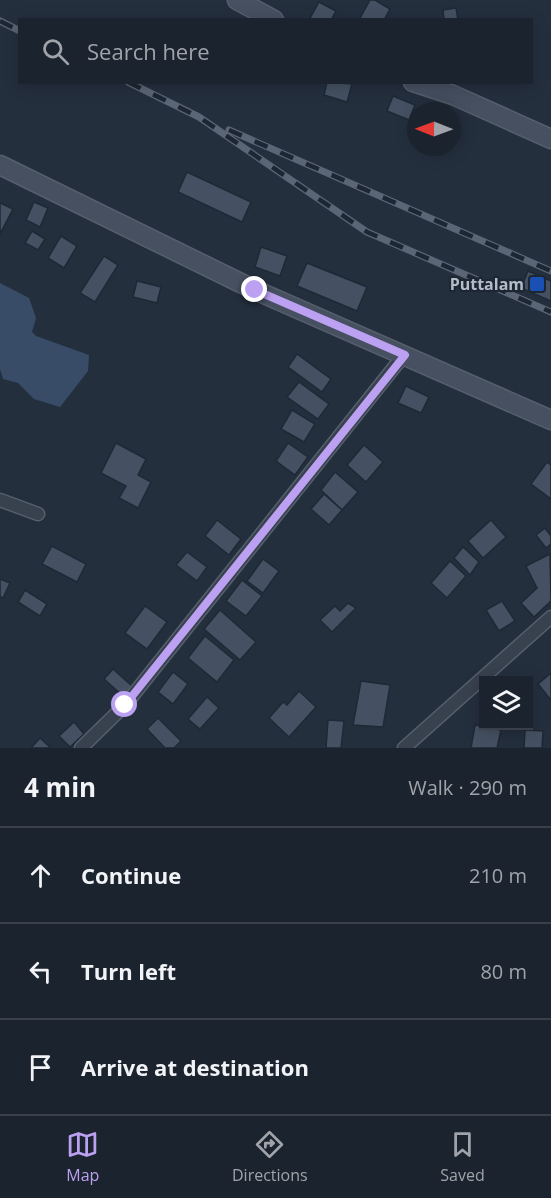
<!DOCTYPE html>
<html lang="en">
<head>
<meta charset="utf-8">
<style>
  body { margin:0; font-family:"Open Sans",sans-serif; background:#282f3a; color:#f1f3f6 }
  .controls { position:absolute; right:18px; bottom:18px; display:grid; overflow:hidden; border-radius:0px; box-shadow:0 3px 15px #0003 }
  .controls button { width:54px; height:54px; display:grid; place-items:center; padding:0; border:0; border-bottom:2px solid #39404a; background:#1b232e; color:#f1f3f6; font:30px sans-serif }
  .compass { position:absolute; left:407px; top:102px; width:54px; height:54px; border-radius:50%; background:#1b232e; box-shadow:0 3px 15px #0003; rotate:271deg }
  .stop { position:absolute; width:18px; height:18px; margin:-14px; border:4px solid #bca0f2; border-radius:50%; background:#fff }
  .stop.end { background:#bca0f2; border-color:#fff; box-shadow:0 2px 6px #0008 }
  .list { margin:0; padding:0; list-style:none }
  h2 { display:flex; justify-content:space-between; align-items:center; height:78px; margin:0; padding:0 24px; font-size:26px }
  h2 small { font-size:20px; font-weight:400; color:#a0a4aa }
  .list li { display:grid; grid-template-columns:39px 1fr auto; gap:18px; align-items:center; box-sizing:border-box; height:96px; padding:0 24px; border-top:2px solid #39404a }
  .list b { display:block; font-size:22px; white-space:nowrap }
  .list em { font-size:20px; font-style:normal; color:#a0a4aa }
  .icon { flex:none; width:33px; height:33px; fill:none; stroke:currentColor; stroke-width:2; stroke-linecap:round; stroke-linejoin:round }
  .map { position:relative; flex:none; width:551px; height:748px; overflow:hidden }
  .search { position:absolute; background:#1b232e; box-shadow:0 3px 15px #0003; left:18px; right:18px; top:18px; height:66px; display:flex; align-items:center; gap:15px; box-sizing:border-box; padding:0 21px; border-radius:0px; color:#a0a4aa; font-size:22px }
  .sheet { height:366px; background:#1b232e }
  nav { display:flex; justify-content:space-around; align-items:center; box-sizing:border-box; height:84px; border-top:2px solid #39404a; background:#1b232e; font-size:16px; color:#a0a4aa }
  nav a { display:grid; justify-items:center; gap:3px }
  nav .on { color:#bca0f2 }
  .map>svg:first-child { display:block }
  .water { fill:#394c67 }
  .building { fill:#455162; stroke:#1f2835; stroke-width:1.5 }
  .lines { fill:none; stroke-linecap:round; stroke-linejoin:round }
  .street-casing { stroke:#565f6c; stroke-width:15 }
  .secondary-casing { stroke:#565f6c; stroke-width:21 }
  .street { stroke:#38414e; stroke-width:12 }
  .secondary { stroke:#465061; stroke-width:18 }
  .rail-casing { stroke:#5a6575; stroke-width:7 }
  .rail { stroke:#1d2633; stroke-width:4.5; stroke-dasharray:14; stroke-linecap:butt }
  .route { stroke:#bca0f2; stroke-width:8 }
  .transit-dot { fill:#1a4fb4; stroke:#1d2633; stroke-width:2 }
  .labels { text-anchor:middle; stroke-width:4.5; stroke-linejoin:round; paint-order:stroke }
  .poi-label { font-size:16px; font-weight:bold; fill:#b4bcc9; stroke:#1d2633; text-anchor:end }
</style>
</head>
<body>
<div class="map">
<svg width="551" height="748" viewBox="0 0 551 748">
  <rect width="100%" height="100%" fill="#242f3e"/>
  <!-- water -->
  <path class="water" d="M0,283L29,298L36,318L32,332L36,336L89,355L88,371L60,407L34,399L18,383L3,379L0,369Z"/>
  <!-- building -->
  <g class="building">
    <path d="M370,0H375L390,9L384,20H359Z"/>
    <path d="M319,2L336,11L331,20H309Z"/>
    <path d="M456,8L458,20H444L443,10Z"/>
    <path d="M327,82L352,84L347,102L324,95Z"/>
    <path d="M393,96L415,105L409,120L387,111Z"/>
    <path d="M187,172L251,202L242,222L178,192Z"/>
    <path d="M34,202L48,208L40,227L26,220Z"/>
    <path d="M0,203L13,209L0,234Z"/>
    <path d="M32,231L45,239L38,250L25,243Z"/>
    <path d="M61,236L77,246L64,268L48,258Z"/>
    <path d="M261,247L287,256L280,276L255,267Z"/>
    <path d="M104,256L118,265L95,302L80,293Z"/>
    <path d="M307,263L367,287L357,311L297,286Z"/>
    <path d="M528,271L551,281V301L521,288Z"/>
    <path d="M137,281L161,287L157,303L133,297Z"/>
    <path d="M297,354L331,379L322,392L288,367Z"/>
    <path d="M299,382L329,404L318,419L287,397Z"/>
    <path d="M406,386L429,397L421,413L398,403Z"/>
    <path d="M292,410L315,424L304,442L281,429Z"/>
    <path d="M116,443L146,459L138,475L151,482L138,508L119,498L126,486L101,473Z"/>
    <path d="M288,443L308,457L295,475L276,461Z"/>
    <path d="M364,445L383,462L366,482L347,465Z"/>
    <path d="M547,462L551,465V499L531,484Z"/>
    <path d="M335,472L358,492L342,510L321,490Z"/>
    <path d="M324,494L342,510L329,525L311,509Z"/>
    <path d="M217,520L241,539L229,555L205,536Z"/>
    <path d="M491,520L506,537L483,558L468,541Z"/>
    <path d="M545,528L551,536V544L546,548L536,535Z"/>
    <path d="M52,546L86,564L77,582L42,564Z"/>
    <path d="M463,547L479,562L470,575L454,558Z"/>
    <path d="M187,552L207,567L197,581L176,565Z"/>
    <path d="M550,554L551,601L534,617L521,603L537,588L526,566Z"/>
    <path d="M263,559L279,571L263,593L247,581Z"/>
    <path d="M450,561L466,576L447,598L431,583Z"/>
    <path d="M0,579L10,583L3,598L0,596Z"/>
    <path d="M242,580L262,596L246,616L226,601Z"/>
    <path d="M25,590L47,604L40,616L18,602Z"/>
    <path d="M502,601L515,621L499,631L486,610Z"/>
    <path d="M348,603L356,608L332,632L320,620L335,606L340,611Z"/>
    <path d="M145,606L167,622L147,649L125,633Z"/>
    <path d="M220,610L256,642L240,660L204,629Z"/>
    <path d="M205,636L234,660L217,682L188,658Z"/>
    <path d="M113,669L132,686L123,696L104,679Z"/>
    <path d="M173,672L188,684L173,704L158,692Z"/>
    <path d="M551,673V698L550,699L538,684Z"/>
    <path d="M361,681L390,685L383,727L353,725Z"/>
    <path d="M299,691L316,707L289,737L269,718L283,702L287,705Z"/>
    <path d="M207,697L219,708L200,729L188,719Z"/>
    <path d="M158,718L181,741L174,748H165L147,729Z"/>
    <path d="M328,720L344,721L341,748H326Z"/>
    <path d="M74,722L84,734L70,747L59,736Z"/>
    <path d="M475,725L501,730L497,748H471Z"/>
    <path d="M525,730L543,731L542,748H524Z"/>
    <path d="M40,738L51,748H31Z"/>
  </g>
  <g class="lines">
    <!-- street casing -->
    <g class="street-casing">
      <g id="street">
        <path d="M0,500L38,514"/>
        <path d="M81,748L125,705L404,355"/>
        <path d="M404,748L551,617"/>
      </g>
    </g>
    <!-- secondary casing -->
    <g class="secondary-casing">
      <g id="secondary">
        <path d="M237,0L274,20"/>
        <path d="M413,82L453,95L551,139"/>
        <path d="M0,165L255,290L551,420"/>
      </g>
    </g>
    <!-- street -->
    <use href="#street" class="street"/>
    <!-- secondary -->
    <use href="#secondary" class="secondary"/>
    <!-- rail casing -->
    <g class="rail-casing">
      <g id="rail">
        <path d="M0,21L20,31"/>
        <path d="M128,82L199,117L367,232L551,312"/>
        <path d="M229,130L551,271"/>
      </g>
    </g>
    <!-- rail -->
    <use href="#rail" class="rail"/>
  </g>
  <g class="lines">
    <!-- route -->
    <path class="route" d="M125,705L405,355L255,290"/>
  </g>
  <!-- markers -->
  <rect class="transit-dot" x="529" y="276" width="16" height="16" rx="3"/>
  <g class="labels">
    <!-- poi labels -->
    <g class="poi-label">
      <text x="524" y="290">Puttalam</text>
    </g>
  </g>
</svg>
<div class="controls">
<button><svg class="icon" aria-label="layers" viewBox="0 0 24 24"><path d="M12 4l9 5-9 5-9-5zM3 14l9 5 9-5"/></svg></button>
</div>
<svg class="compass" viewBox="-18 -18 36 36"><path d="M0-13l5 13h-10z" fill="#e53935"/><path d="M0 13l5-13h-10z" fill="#a0a4aa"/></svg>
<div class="stop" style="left:125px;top:705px"></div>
<div class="stop end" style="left:255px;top:290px"></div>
<div class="search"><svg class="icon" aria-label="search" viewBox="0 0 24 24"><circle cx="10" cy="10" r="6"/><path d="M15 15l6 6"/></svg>Search here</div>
</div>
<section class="sheet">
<h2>4 min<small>Walk · 290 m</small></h2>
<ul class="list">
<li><svg class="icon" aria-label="ahead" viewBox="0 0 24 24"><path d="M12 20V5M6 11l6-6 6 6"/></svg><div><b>Continue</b></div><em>210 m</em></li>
<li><svg class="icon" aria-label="left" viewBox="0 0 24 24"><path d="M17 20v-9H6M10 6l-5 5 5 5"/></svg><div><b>Turn left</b></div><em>80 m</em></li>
<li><svg class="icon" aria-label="arrive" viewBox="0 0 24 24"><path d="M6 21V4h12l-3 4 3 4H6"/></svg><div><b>Arrive at destination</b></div></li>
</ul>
</section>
<nav>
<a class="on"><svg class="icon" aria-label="map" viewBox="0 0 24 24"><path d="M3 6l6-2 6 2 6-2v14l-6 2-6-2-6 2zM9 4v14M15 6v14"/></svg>Map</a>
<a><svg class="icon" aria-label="directions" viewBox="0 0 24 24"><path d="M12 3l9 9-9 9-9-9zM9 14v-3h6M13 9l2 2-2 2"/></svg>Directions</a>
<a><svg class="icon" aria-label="saved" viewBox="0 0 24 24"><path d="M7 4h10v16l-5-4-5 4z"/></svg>Saved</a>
</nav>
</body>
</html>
